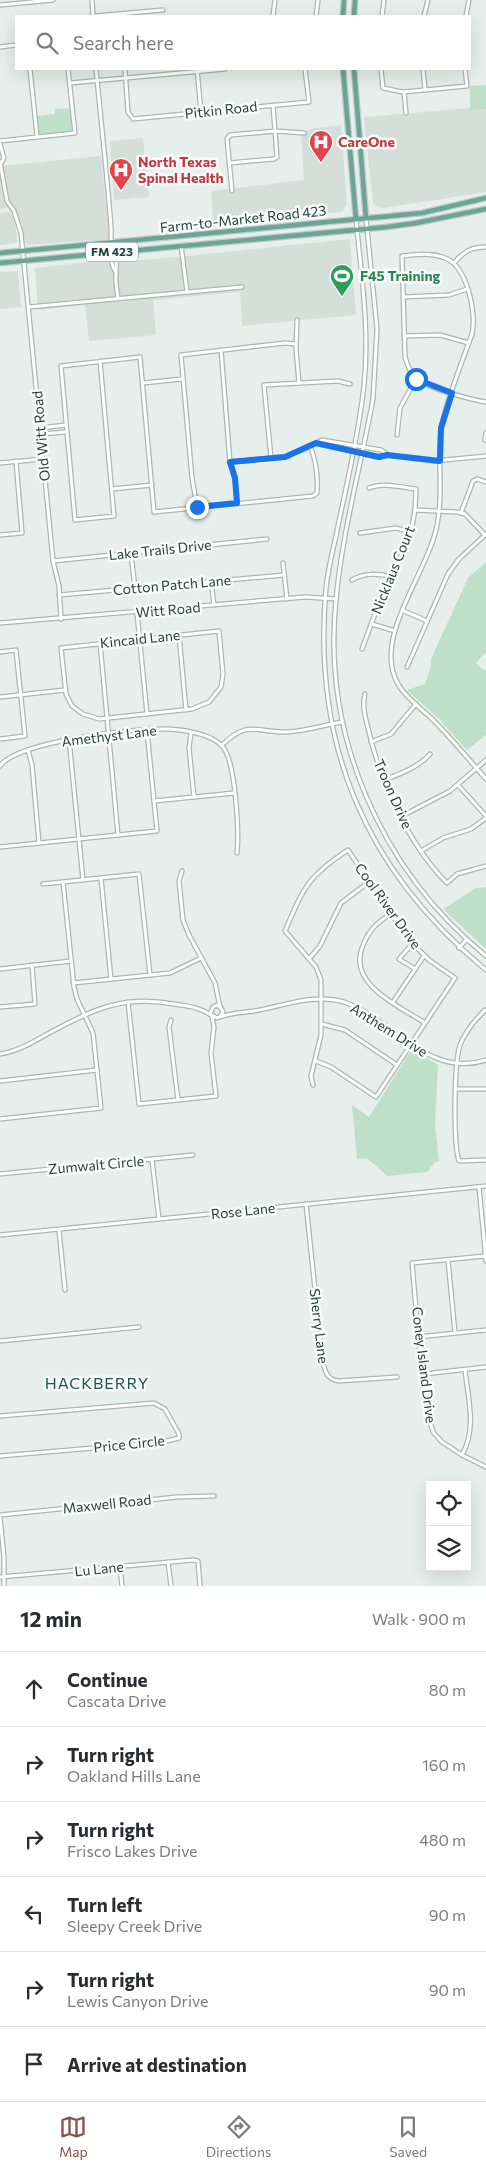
<!DOCTYPE html>
<html lang="en">
<head>
<meta charset="utf-8">
<style>
  body { margin:0; font-family:Commissioner,sans-serif; background:#f2f2f3; color:#2b2b33 }
  .controls { position:absolute; right:15px; bottom:15px; display:grid; overflow:hidden; border-radius:0px; box-shadow:0 5px 20px #0002 }
  .controls button { width:45px; height:45px; display:grid; place-items:center; padding:0; border:0; border-bottom:1px solid #e1e1e2; background:#fff; color:#2b2b33; font:25px sans-serif }
  .stop { position:absolute; width:15px; height:15px; margin:-11px; border:4px solid #1a73e8; border-radius:50%; background:#fff }
  .stop.end { background:#1a73e8; border-color:#fff; box-shadow:0 1px 5px #0008 }
  .list { margin:0; padding:0; list-style:none }
  h2 { display:flex; justify-content:space-between; align-items:center; height:65px; margin:0; padding:0 20px; font-size:21px }
  h2 small { font-size:16px; font-weight:400; color:#7c7c81 }
  .list li { display:grid; grid-template-columns:32px 1fr auto; gap:15px; align-items:center; box-sizing:border-box; height:75px; padding:0 20px; border-top:1px solid #e1e1e2 }
  .list b { display:block; font-size:19px; white-space:nowrap }
  .list p { margin:0; font-size:16px; white-space:nowrap; color:#7c7c81 }
  .list em { font-size:16px; font-style:normal; color:#7c7c81 }
  .icon { flex:none; width:28px; height:28px; fill:none; stroke:currentColor; stroke-width:2; stroke-linecap:round; stroke-linejoin:round }
  .map { position:relative; flex:none; width:486px; height:1586px; overflow:hidden }
  .search { position:absolute; background:#fff; box-shadow:0 5px 20px #0002; left:15px; right:15px; top:15px; height:55px; display:flex; align-items:center; gap:12px; box-sizing:border-box; padding:0 18px; border-radius:0px; color:#7c7c81; font-size:19px }
  .sheet { height:515px; background:#fff }
  nav { display:flex; justify-content:space-around; align-items:center; box-sizing:border-box; height:70px; border-top:1px solid #e1e1e2; background:#fff; font-size:14px; color:#7c7c81 }
  nav a { display:grid; justify-items:center; gap:2px }
  nav .on { color:#855347 }
  .map>svg:first-child { display:block }
  .built { fill:#d4dfda }
  .green { fill:#bfe0c8 }
  .lines { fill:none; stroke-linecap:round; stroke-linejoin:round }
  .minor-casing { stroke:#a8b8b2; stroke-width:5.5 }
  .major-casing { stroke:#c2cac8; stroke-width:7 }
  .minor { stroke:#fff; stroke-width:3 }
  .major { stroke:#6aa596; stroke-width:4.5 }
  .route { stroke:#1a73e8; stroke-width:6 }
  .labels { text-anchor:middle; stroke-width:5; stroke-linejoin:round; paint-order:stroke }
  .shield { fill:#f7fbf9; stroke:#637a73; stroke-width:1 }
  .shield-label { font-size:12px; font-weight:bold; fill:#24423a }
  .street-label { font-size:14px; fill:#24423a; stroke:#f7fbf9 }
  .health-label { font-size:14px; font-weight:bold; fill:#be3a42; stroke:#f7fbf9; text-anchor:start }
  .leisure-label { font-size:14px; font-weight:bold; fill:#27864d; stroke:#f7fbf9; text-anchor:start }
  .quarter-label { font-size:16px; letter-spacing:1px; fill:#1f5548; stroke:#f7fbf9 }
</style>
</head>
<body>
<div class="map">
<svg width="486" height="1586" viewBox="0 0 486 1586">
  <rect width="100%" height="100%" fill="#e6efeb"/>
  <!-- built -->
  <g class="built">
    <path d="M471,108V110L486,109V192L384,208L376,206L373,203L364,117Z"/>
    <path d="M341,125L347,204L342,212L213,223L211,191L304,180L301,132L315,128Z"/>
    <path d="M143,138L149,197L114,200L110,141Z"/>
    <path d="M101,156L110,239L26,245L21,225L8,208L0,209V166Z"/>
    <path d="M9,212L15,218L17,243L0,245V213Z"/>
    <path d="M350,239L356,315L242,326L240,292L153,300L156,335L89,341L85,305L38,310L35,268L107,260L109,263L187,256Z"/>
    <path d="M18,271L21,307L0,309V272Z"/>
  </g>
  <!-- green -->
  <g class="green">
    <path d="M486,85V109L470,110V86Z"/>
    <path d="M71,108L72,132L39,134L36,116L55,114V109Z"/>
    <path d="M486,562V652L476,663L482,669L486,670V735L467,750L439,719L407,690L425,684L431,667V659L468,578Z"/>
    <path d="M486,887V949L443,909L476,888Z"/>
    <path d="M412,1049L438,1065L435,1124L439,1162H435L427,1172L387,1176L367,1158L357,1159L352,1105L369,1117Z"/>
  </g>
  <g class="lines">
    <!-- minor casing -->
    <g class="minor-casing">
      <g id="minor">
        <path d="M92,0L93,16"/>
        <path d="M0,5L53,0"/>
        <path d="M95,16L163,10"/>
        <path d="M273,16L275,0"/>
        <path d="M316,16L318,0"/>
        <path d="M382,16L384,0"/>
        <path d="M424,16L428,0"/>
        <path d="M466,16L469,0"/>
        <path d="M0,47L16,45"/>
        <path d="M30,69L37,136"/>
        <path d="M96,69C101,121 107,174 111,227C112,239 108,263 116,272"/>
        <path d="M125,69L128,112L133,119L309,102L305,69"/>
        <path d="M197,69L201,112"/>
        <path d="M381,69L383,88L403,92L467,86L465,69"/>
        <path d="M423,69L425,90"/>
        <path d="M70,83L225,69"/>
        <path d="M404,92L406,113"/>
        <path d="M0,141L75,133L68,69"/>
        <path d="M0,144L4,158L1,163"/>
        <path d="M0,162L7,201L14,211L21,233L53,561L59,586L61,619"/>
        <path d="M229,163L274,159L277,157L273,105"/>
        <path d="M232,191L227,139L230,135L276,131L304,133"/>
        <path d="M366,218L377,329L373,399C361,465 342,533 336,600C322,736 381,870 486,956"/>
        <path d="M356,219C361,274 370,329 364,385C359,435 346,486 336,536C332,553 328,571 326,588C312,745 365,870 486,970"/>
        <path d="M112,243C118,255 116,263 116,274C115,282 117,290 118,298"/>
        <path d="M181,245L187,292"/>
        <path d="M454,263C463,252 471,247 486,247"/>
        <path d="M403,297L449,295L467,289"/>
        <path d="M29,307L242,287"/>
        <path d="M297,320L296,349L299,383"/>
        <path d="M404,336L440,335L469,343"/>
        <path d="M221,350L230,462L235,478L237,503"/>
        <path d="M100,361L114,516L75,520L61,366L140,357L154,512L313,496L317,493C318,478 316,460 310,446"/>
        <path d="M143,383L182,379"/>
        <path d="M486,402C472,400 424,387 415,378C410,372 407,364 405,357L402,256C416,255 431,252 445,258C467,266 477,313 472,334C461,365 448,396 441,428C437,464 445,502 434,537C422,579 373,641 398,684C407,700 423,709 435,722C453,740 469,760 486,779"/>
        <path d="M40,428L66,425"/>
        <path d="M41,434L66,432"/>
        <path d="M397,435L400,408L416,379"/>
        <path d="M485,440L486,433"/>
        <path d="M316,443L379,457L387,455L434,461L486,456"/>
        <path d="M271,458L264,385L338,381L350,384"/>
        <path d="M230,462L285,457L322,440L381,450L387,454"/>
        <path d="M0,463L43,459"/>
        <path d="M112,489L152,485"/>
        <path d="M197,507L192,478L181,355L285,343L296,344"/>
        <path d="M415,510L457,512L465,514L485,535"/>
        <path d="M461,513L473,481L477,479L486,482"/>
        <path d="M360,533L396,528L411,532"/>
        <path d="M0,535L22,533L16,461"/>
        <path d="M131,554L135,588"/>
        <path d="M53,561L267,539"/>
        <path d="M283,563L287,599"/>
        <path d="M352,580C363,573 379,573 392,577"/>
        <path d="M211,581L214,605"/>
        <path d="M59,595L284,575"/>
        <path d="M404,611L427,621"/>
        <path d="M137,613L147,714"/>
        <path d="M0,623L305,597L336,599"/>
        <path d="M372,624L395,631"/>
        <path d="M219,631L223,674L221,687L209,702L192,709L99,719L83,714L72,706L66,694L61,648Z"/>
        <path d="M179,635L186,710"/>
        <path d="M100,643L118,835"/>
        <path d="M362,649L375,614L411,532L415,510L416,489C400,487 383,482 369,488"/>
        <path d="M0,652L16,650L25,736L0,739"/>
        <path d="M407,667L448,574L459,559L486,534"/>
        <path d="M365,694C362,705 365,717 368,728C380,781 408,844 447,883L457,874L486,866"/>
        <path d="M0,697L65,690"/>
        <path d="M191,733L189,748L194,797"/>
        <path d="M69,739L83,880"/>
        <path d="M371,742L391,734L416,704"/>
        <path d="M222,745C249,719 256,733 287,732C306,731 324,725 342,722"/>
        <path d="M28,750L32,765L39,843"/>
        <path d="M0,766C18,741 136,728 168,729C184,730 210,733 222,746C236,760 239,833 237,853"/>
        <path d="M384,780C400,774 419,767 430,754"/>
        <path d="M458,785L486,816"/>
        <path d="M154,801L234,793"/>
        <path d="M402,816L450,791L486,760"/>
        <path d="M0,847L157,831L147,731"/>
        <path d="M421,851L443,838L471,829L486,818"/>
        <path d="M182,871L179,881L183,920L189,935L215,983L220,1007"/>
        <path d="M101,878L111,979"/>
        <path d="M43,884L139,874L150,975"/>
        <path d="M391,914C376,923 368,931 362,948C348,985 401,1007 425,1023"/>
        <path d="M412,944L399,959L415,969"/>
        <path d="M459,948L466,940"/>
        <path d="M309,959L320,946L341,903L369,882"/>
        <path d="M0,969L71,961"/>
        <path d="M73,983L170,973L201,958"/>
        <path d="M128,1002L139,1104L216,1096L211,1053L214,1027L212,1017"/>
        <path d="M393,1002L424,956"/>
        <path d="M0,1007L35,1004L32,965"/>
        <path d="M485,1010C476,1019 465,1032 460,1045C454,1063 453,1143 459,1161L486,1160"/>
        <path d="M220,1017L223,1012L221,1008L217,1005L213,1007L210,1014L217,1018C229,1013 241,1013 254,1011C283,1006 315,993 344,1002C393,1019 428,1079 486,1060"/>
        <path d="M171,1020L169,1027L178,1100"/>
        <path d="M322,1024L345,1030L397,1065"/>
        <path d="M0,1054C20,1051 36,1040 53,1031C95,1008 125,995 174,1004C187,1006 200,1007 211,1015"/>
        <path d="M0,1081L97,1070"/>
        <path d="M313,1085L311,1076L321,1035V980L316,967L285,931C304,887 307,877 348,850L409,940L429,960L455,978L376,1097L331,1067L316,1061"/>
        <path d="M456,1089H486"/>
        <path d="M0,1119L101,1108L93,1033L77,999L74,987L63,882"/>
        <path d="M152,1160L159,1219"/>
        <path d="M0,1174L193,1155"/>
        <path d="M479,1187L486,1261"/>
        <path d="M306,1204L322,1356C324,1367 325,1380 339,1381L397,1377"/>
        <path d="M59,1230L65,1290"/>
        <path d="M0,1235L486,1186"/>
        <path d="M485,1256L412,1263L420,1354L424,1374L430,1422L433,1432L442,1442L462,1455L486,1467"/>
        <path d="M448,1260L455,1333"/>
        <path d="M418,1337L486,1330"/>
        <path d="M0,1341L139,1327"/>
        <path d="M424,1374L486,1367"/>
        <path d="M0,1416L154,1403L165,1409L179,1434V1438L163,1442L0,1456"/>
        <path d="M462,1455C477,1429 468,1398 465,1370"/>
        <path d="M0,1515L177,1497L214,1496"/>
        <path d="M0,1517L4,1557V1586"/>
        <path d="M168,1562L171,1586"/>
        <path d="M120,1567L122,1586"/>
        <path d="M0,1577L193,1560L198,1561L200,1586"/>
      </g>
    </g>
    <!-- major casing -->
    <g class="major-casing">
      <g id="major">
        <path d="M343,16L344,0"/>
        <path d="M354,16L355,0"/>
        <path d="M343,69L356,219"/>
        <path d="M354,69L366,218"/>
        <path d="M0,253L422,213L486,198"/>
        <path d="M0,263L387,227L416,223L486,209"/>
      </g>
    </g>
    <!-- minor -->
    <use href="#minor" class="minor"/>
    <!-- major -->
    <use href="#major" class="major"/>
  </g>
  <g class="lines">
    <!-- route -->
    <path class="route" d="M197,507L237,503L235,478L230,462L285,457L316,443L379,457L387,455L440,461L441,428L452,393L416,379"/>
  </g>
  <!-- icons -->
  <defs>
    <g id="hospital-pin" transform="scale(1.25)"><path d="M0 17L-7.5 6A9.5 9.5 0 1 1 7.5 6Z" fill="#e0444e" stroke="#f7fbf9"/><path d="M-5-5h3v3.5h4V-5h3V5h-3V1.5h-4V5h-3Z" fill="#fff"/></g>
    <g id="stadium-pin" transform="scale(1.25)"><path d="M0 17L-7.5 6A9.5 9.5 0 1 1 7.5 6Z" fill="#2e9e5b" stroke="#f7fbf9"/><path d="M0-5a6.5 5 0 1 0 0 10a6.5 5 0 1 0 0-10ZM-3.5-1.8h7v3.6h-7Z" fill="#fff"/></g>
  </defs>
  <g fill-rule="evenodd">
    <use href="#hospital-pin" x="321" y="142"/>
    <use href="#hospital-pin" x="121" y="170"/>
    <use href="#stadium-pin" x="342" y="276"/>
  </g>
  <g class="labels">
    <!-- shield labels -->
    <rect class="shield" x="86" y="242.5" width="52" height="19" rx="4"/>
    <g class="shield-label">
      <text x="112" y="256">FM 423</text>
    </g>
    <!-- street labels -->
    <g class="street-label">
      <text transform="translate(221 110) rotate(-6)" y="5">Pitkin Road</text>
      <text transform="translate(243 219) rotate(-6)" y="5">Farm-to-Market Road 423</text>
      <text transform="translate(41 436) rotate(-95)" y="5">Old Witt Road</text>
      <text transform="translate(160 550) rotate(-6)" y="5">Lake Trails Drive</text>
      <text transform="translate(393 570) rotate(-68)" y="5">Nicklaus Court</text>
      <text transform="translate(172 585) rotate(-5)" y="5">Cotton Patch Lane</text>
      <text transform="translate(168 610) rotate(-5)" y="5">Witt Road</text>
      <text transform="translate(140 639) rotate(-6)" y="5">Kincaid Lane</text>
      <text transform="translate(109 736) rotate(-7)" y="5">Amethyst Lane</text>
      <text transform="translate(393 794) rotate(66)" y="5">Troon Drive</text>
      <text transform="translate(388 906) rotate(54)" y="5">Cool River Drive</text>
      <text transform="translate(389 1030) rotate(32)" y="5">Anthem Drive</text>
      <text transform="translate(96 1165) rotate(-5)" y="5">Zumwalt Circle</text>
      <text transform="translate(243 1211) rotate(-6)" y="5">Rose Lane</text>
      <text transform="translate(319 1326) rotate(83)" y="5">Sherry Lane</text>
      <text transform="translate(424 1365) rotate(83)" y="5">Coney Island Drive</text>
      <text transform="translate(129 1444) rotate(-6)" y="5">Price Circle</text>
      <text transform="translate(107 1504) rotate(-6)" y="5">Maxwell Road</text>
      <text transform="translate(99 1569) rotate(-6)" y="5">Lu Lane</text>
    </g>
    <!-- health labels -->
    <g class="health-label">
      <text x="338" y="147">CareOne</text>
      <text x="138" y="167">North Texas<tspan x="138" dy="16">Spinal Health</tspan></text>
    </g>
    <!-- leisure labels -->
    <g class="leisure-label">
      <text x="360" y="281">F45 Training</text>
    </g>
    <!-- quarter labels -->
    <g class="quarter-label">
      <text x="97" y="1389">HACKBERRY</text>
    </g>
  </g>
</svg>
<div class="controls">
<button><svg class="icon" aria-label="locate" viewBox="0 0 24 24"><circle cx="12" cy="12" r="6"/><path d="M12 2v4M12 18v4M2 12h4M18 12h4"/></svg></button>
<button><svg class="icon" aria-label="layers" viewBox="0 0 24 24"><path d="M12 4l9 5-9 5-9-5zM3 14l9 5 9-5"/></svg></button>
</div>
<div class="stop" style="left:416px;top:379px"></div>
<div class="stop end" style="left:197px;top:507px"></div>
<div class="search"><svg class="icon" aria-label="search" viewBox="0 0 24 24"><circle cx="10" cy="10" r="6"/><path d="M15 15l6 6"/></svg>Search here</div>
</div>
<section class="sheet">
<h2>12 min<small>Walk · 900 m</small></h2>
<ul class="list">
<li><svg class="icon" aria-label="ahead" viewBox="0 0 24 24"><path d="M12 20V5M6 11l6-6 6 6"/></svg><div><b>Continue</b><p>Cascata Drive</p></div><em>80 m</em></li>
<li><svg class="icon" aria-label="right" viewBox="0 0 24 24"><path d="M7 20v-9h11M14 6l5 5-5 5"/></svg><div><b>Turn right</b><p>Oakland Hills Lane</p></div><em>160 m</em></li>
<li><svg class="icon" aria-label="right" viewBox="0 0 24 24"><path d="M7 20v-9h11M14 6l5 5-5 5"/></svg><div><b>Turn right</b><p>Frisco Lakes Drive</p></div><em>480 m</em></li>
<li><svg class="icon" aria-label="left" viewBox="0 0 24 24"><path d="M17 20v-9H6M10 6l-5 5 5 5"/></svg><div><b>Turn left</b><p>Sleepy Creek Drive</p></div><em>90 m</em></li>
<li><svg class="icon" aria-label="right" viewBox="0 0 24 24"><path d="M7 20v-9h11M14 6l5 5-5 5"/></svg><div><b>Turn right</b><p>Lewis Canyon Drive</p></div><em>90 m</em></li>
<li><svg class="icon" aria-label="arrive" viewBox="0 0 24 24"><path d="M6 21V4h12l-3 4 3 4H6"/></svg><div><b>Arrive at destination</b></div></li>
</ul>
</section>
<nav>
<a class="on"><svg class="icon" aria-label="map" viewBox="0 0 24 24"><path d="M3 6l6-2 6 2 6-2v14l-6 2-6-2-6 2zM9 4v14M15 6v14"/></svg>Map</a>
<a><svg class="icon" aria-label="directions" viewBox="0 0 24 24"><path d="M12 3l9 9-9 9-9-9zM9 14v-3h6M13 9l2 2-2 2"/></svg>Directions</a>
<a><svg class="icon" aria-label="saved" viewBox="0 0 24 24"><path d="M7 4h10v16l-5-4-5 4z"/></svg>Saved</a>
</nav>
</body>
</html>
